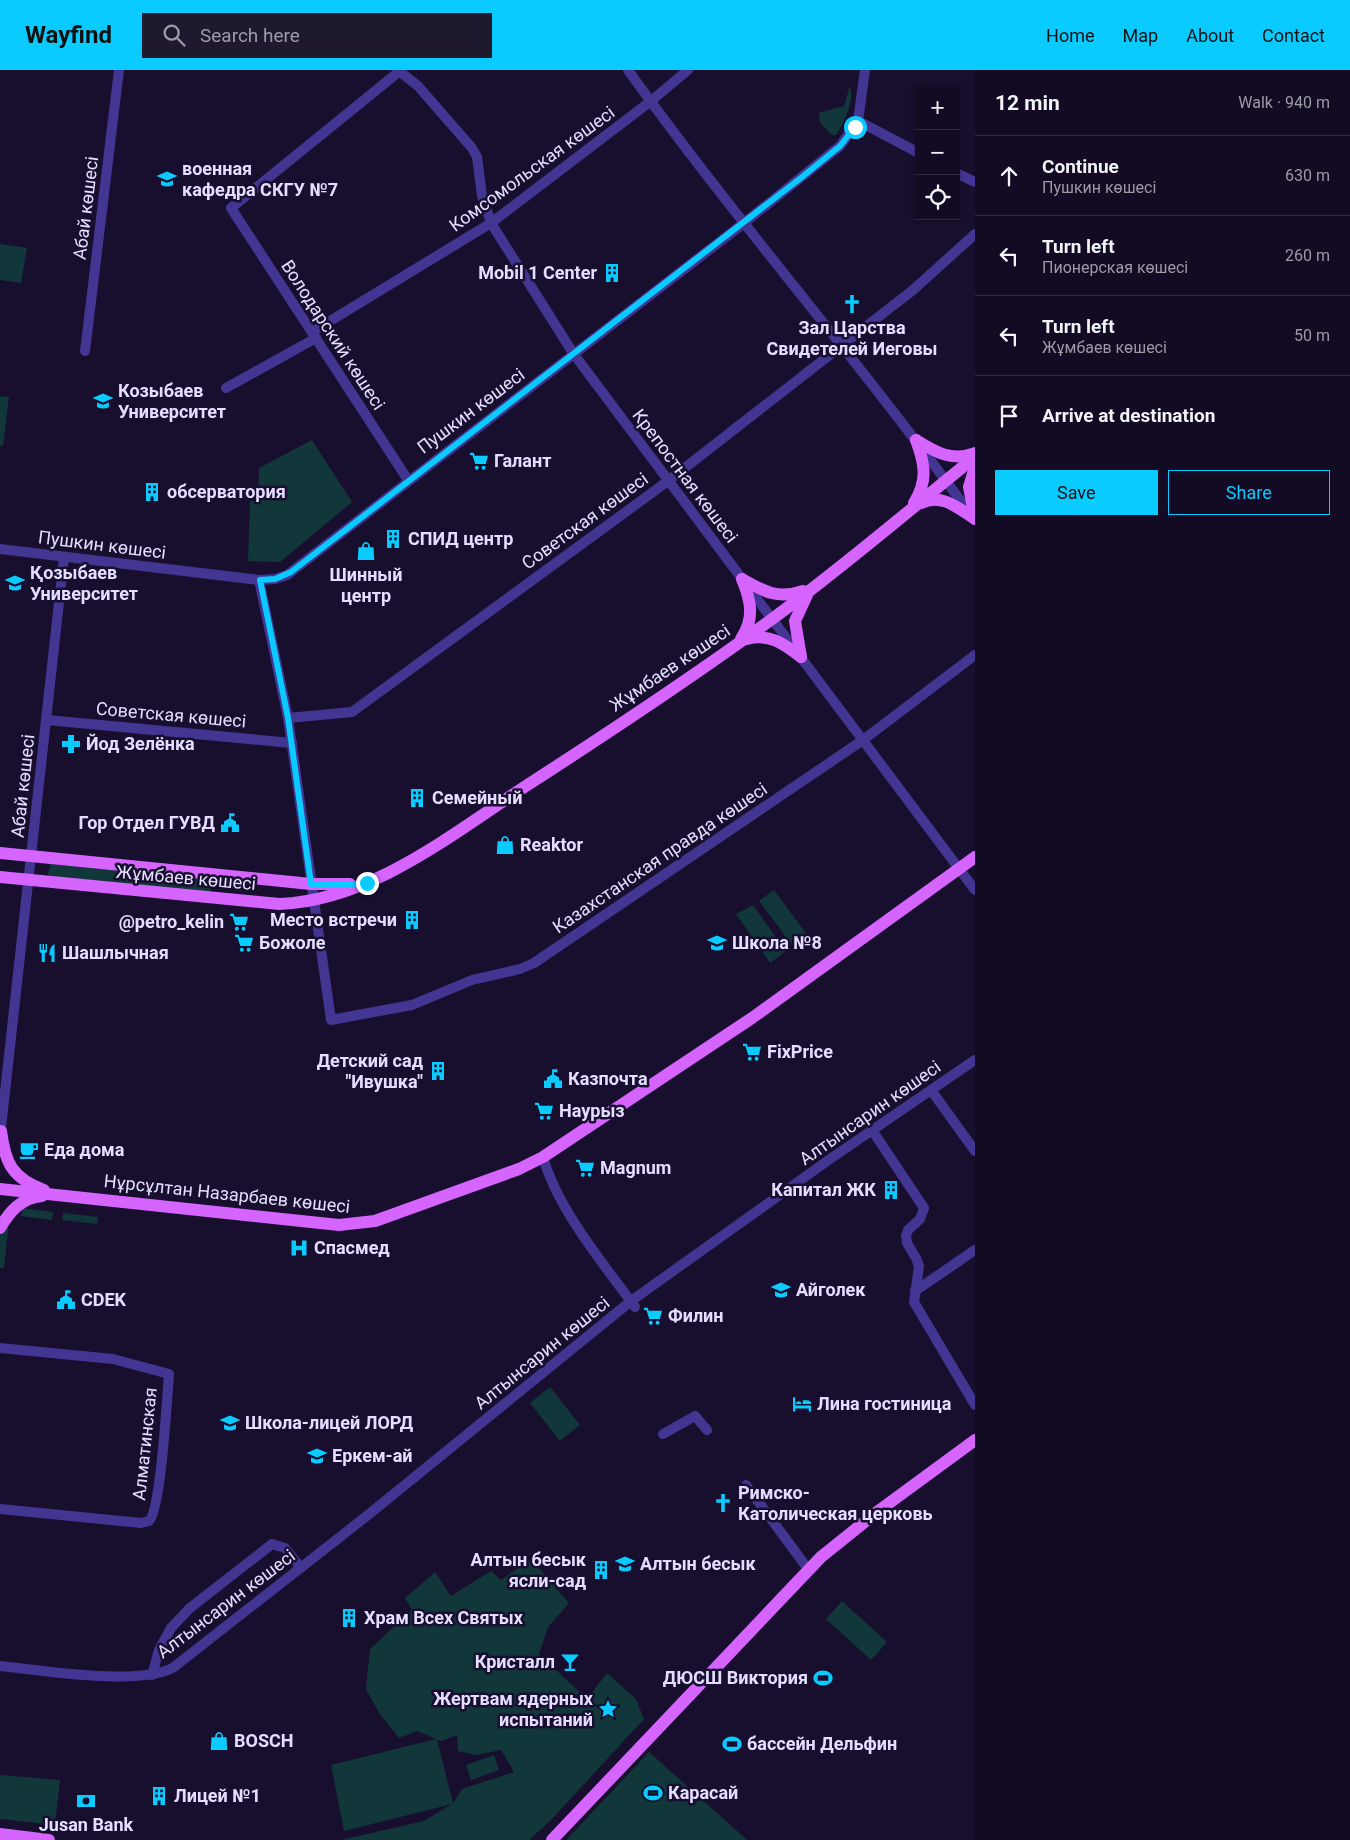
<!DOCTYPE html>
<html lang="en">
<head>
<meta charset="utf-8">
<style>
  body { margin:0; font-family:Roboto,sans-serif; background:#1f1930; color:#f1f3f6 }
  .controls { position:absolute; right:15px; top:15px; display:grid; overflow:hidden; border-radius:0px; box-shadow:0 1px 4px #0004 }
  .controls button { width:45px; height:45px; display:grid; place-items:center; padding:0; border:0; border-bottom:1px solid #312b41; background:#120b23; color:#f1f3f6; font:25px sans-serif }
  .stop { position:absolute; width:15px; height:15px; margin:-11px; border:4px solid #09cbff; border-radius:50%; background:#fff }
  .stop.end { background:#09cbff; border-color:#fff; box-shadow:0 1px 5px #0008 }
  .list { margin:0; padding:0; list-style:none }
  h2 { display:flex; justify-content:space-between; align-items:center; height:65px; margin:0; padding:0 20px; font-size:21px }
  h2 small { font-size:16px; font-weight:400; color:#9c9ba6 }
  .list li { display:grid; grid-template-columns:32px 1fr auto; gap:15px; align-items:center; box-sizing:border-box; height:80px; padding:0 20px; border-top:1px solid #312b41 }
  .list b { display:block; font-size:19px; white-space:nowrap }
  .list p { margin:0; font-size:16px; white-space:nowrap; color:#9c9ba6 }
  .list em { font-size:16px; font-style:normal; color:#9c9ba6 }
  .actions { display:flex; gap:10px; padding:15px 20px }
  .actions a { flex:1; padding:11px 0; border:1px solid #09cbff; border-radius:0px; text-align:center; font-size:18px; color:#09cbff }
  .actions .main { background:#09cbff; color:#111 }
  .icon { flex:none; width:28px; height:28px; fill:none; stroke:currentColor; stroke-width:2; stroke-linecap:round; stroke-linejoin:round }
  .map { position:relative; flex:none; width:975px; height:1770px; overflow:hidden }
  header { display:flex; align-items:center; gap:30px; box-sizing:border-box; height:70px; padding:0 25px; background:#09cbff; color:#111 }
  header strong { font-size:24px }
  nav { display:flex; gap:28px; margin-inline-start:auto; font-size:18px }
  .search { width:350px; height:45px; background:#1f1930; display:flex; align-items:center; gap:12px; box-sizing:border-box; padding:0 18px; border-radius:0px; color:#9c9ba6; font-size:19px }
  main { display:flex }
  aside { flex:1; background:#120b23 }
  .map>svg:first-child { display:block }
  .green { fill:#11373a; fill-rule:evenodd }
  .lines { fill:none; stroke-linecap:round; stroke-linejoin:round }
  .minor { stroke:#433692; stroke-width:10 }
  .major { stroke:#d664ff; stroke-width:12 }
  .route { stroke:#09cbff; stroke-width:6 }
  .labels { text-anchor:middle; stroke-width:5; stroke-linejoin:round; paint-order:stroke }
  .poi-label { font-size:18px; font-weight:bold; fill:#e5ddff; stroke:#180f2f; text-anchor:start }
  .street-label { font-size:18px; fill:#e5ddff; stroke:#180f2f }
</style>
</head>
<body>
<header>
<strong>Wayfind</strong>
<div class="search"><svg class="icon" aria-label="search" viewBox="0 0 24 24"><circle cx="10" cy="10" r="6"/><path d="M15 15l6 6"/></svg>Search here</div>
<nav><a>Home</a><a>Map</a><a>About</a><a>Contact</a></nav>
</header>
<main>
<div class="map">
<svg width="975" height="1770" viewBox="0 0 975 1770">
  <rect width="100%" height="100%" fill="#180f2f"/>
  <!-- green -->
  <g class="green">
    <path d="M850,16C855,31 844,52 836,65H832L820,53L819,43L844,36Z"/>
    <path d="M0,174L27,178L21,213L0,210Z"/>
    <path d="M0,326L9,327L3,376H0Z"/>
    <path d="M312,370L352,432L280,492L248,491L250,431L258,430L259,398Z"/>
    <path d="M50,794L212,810L210,822L48,806Z"/>
    <path d="M774,820L808,866L793,876L759,831Z"/>
    <path d="M753,835L786,881L770,893L736,844Z"/>
    <path d="M22,1138L53,1142L52,1150L21,1146Z"/>
    <path d="M63,1143L98,1147L97,1154L62,1150Z"/>
    <path d="M9,1152L4,1198H0V1161Z"/>
    <path d="M550,1317L580,1355L560,1371L530,1333Z"/>
    <path d="M531,1489L569,1533L548,1557L539,1584L587,1629L607,1603L636,1629L644,1649L550,1751L529,1770H341L424,1751L452,1734L344,1761L331,1695L436,1669L417,1661L399,1668L379,1643L366,1619L370,1579L412,1540L405,1528L435,1502L451,1526L491,1501L501,1510ZM457,1665L458,1681L477,1685L501,1680L514,1702L462,1719L453,1733L437,1670L441,1671Z"/>
    <path d="M842,1531L887,1572L871,1590L826,1549Z"/>
    <path d="M649,1682L747,1770H566Z"/>
    <path d="M494,1685L499,1700L471,1710L466,1695Z"/>
    <path d="M0,1705L60,1710L55,1755L0,1749Z"/>
  </g>
  <g class="lines">
    <!-- minor -->
    <g class="minor">
      <path d="M398,0L418,16L472,78L477,87L482,126L491,153L573,283L975,820"/>
      <path d="M401,0L231,138L408,410"/>
      <path d="M628,0C737,152 861,293 971,445"/>
      <path d="M858,51L919,83"/>
      <path d="M956,103L975,112"/>
      <path d="M312,262L491,153L651,31L688,0"/>
      <path d="M85,281L119,0"/>
      <path d="M226,318L316,268"/>
      <path d="M0,479L259,510L275,509L287,505L744,153L840,76L858,51L865,0"/>
      <path d="M259,510L288,648L331,950L412,935L472,910L520,899L534,893L863,670L975,585"/>
      <path d="M288,648L352,642L668,411L913,220L975,164"/>
      <path d="M47,650L292,673"/>
      <path d="M931,1020L975,1081"/>
      <path d="M872,1060L924,1138L920,1149L908,1160L906,1166L907,1173L916,1188L919,1196L914,1232L975,1335"/>
      <path d="M0,1067L64,487"/>
      <path d="M543,1087C558,1140 603,1193 635,1237"/>
      <path d="M915,1221L975,1180"/>
      <path d="M0,1278L113,1289L169,1304C167,1327 161,1440 149,1451L141,1453L0,1439"/>
      <path d="M663,1364L695,1346L707,1360"/>
      <path d="M746,1415L808,1499"/>
      <path d="M0,1596C40,1600 141,1617 174,1597L368,1445L631,1231L830,1089L975,990"/>
      <path d="M152,1605L159,1580L171,1558L190,1538L272,1474L285,1478L301,1498"/>
    </g>
    <!-- major -->
    <g class="major">
      <path d="M916,370C935,382 952,392 975,383"/>
      <path d="M914,433C928,411 925,394 916,370"/>
      <path d="M921,433C942,423 958,438 975,449"/>
      <path d="M975,449L969,417L975,397"/>
      <path d="M742,509C763,521 778,530 803,521"/>
      <path d="M741,569C755,548 751,531 742,509"/>
      <path d="M747,569C770,563 784,574 801,587"/>
      <path d="M801,587L795,551L807,525"/>
      <path d="M0,783L311,814H350"/>
      <path d="M0,807L279,834C373,830 453,763 529,714C611,661 693,607 772,549C842,498 908,441 975,387"/>
      <path d="M1,1061C5,1093 12,1108 44,1120"/>
      <path d="M0,1119L339,1155L375,1151L519,1099L543,1087L752,948L975,787"/>
      <path d="M0,1158C10,1141 21,1128 42,1126"/>
      <path d="M0,1764L49,1770"/>
      <path d="M552,1770L821,1487L877,1442L975,1370"/>
    </g>
  </g>
  <g class="lines">
    <!-- route -->
    <path class="route" d="M367,813L344,815L311,814L288,648L260,510L275,509L291,502L802,107L840,76L855,57"/>
  </g>
  <!-- icons -->
  <defs>
    <g id="university-bare" transform="scale(1.5)"><path d="M0-5L7-2L0 1L-7-2ZM-4 1L0 2.5L4 1V4Q0 6-4 4Z" fill="#09cbff" stroke="#180f2f" stroke-width="2.5" paint-order="stroke"/></g>
    <g id="building-bare" transform="scale(1.5)"><path d="M-4-6H4V6H1V3H-1V6H-4ZM-2.5-4.3h1.7v1.8h-1.7ZM.8-4.3h1.7v1.8H.8ZM-2.5-1h1.7V.8h-1.7ZM.8-1h1.7V.8H.8Z" fill="#09cbff" stroke="#180f2f" stroke-width="2.5" paint-order="stroke"/></g>
    <g id="church-bare" transform="scale(1.5)"><path d="M-1.2-6h2.4v3.5h3.3v2.4h-3.3V6h-2.4V-.1h-3.3v-2.4h3.3Z" fill="#09cbff" stroke="#180f2f" stroke-width="2.5" paint-order="stroke"/></g>
    <g id="supermarket-bare" transform="scale(1.5)"><path d="M-6-5.5h2.5l.6 2H6L4.5 2H-2.5L-4.4-4H-6ZM-1.5 3.2a1.3 1.3 0 1 0 .1 0ZM3 3.2a1.3 1.3 0 1 0 .1 0Z" fill="#09cbff" stroke="#180f2f" stroke-width="2.5" paint-order="stroke"/></g>
    <g id="shop-bare" transform="scale(1.5)"><path d="M-5-2.5h2.3a2.7 3.5 0 0 1 5.4 0H5L5.5 6h-11ZM-1.5-2.5h3a1.5 2.3 0 0 0-3 0Z" fill="#09cbff" stroke="#180f2f" stroke-width="2.5" paint-order="stroke"/></g>
    <g id="pharmacy-bare" transform="scale(1.5)"><path d="M-2-6h4v4h4v4h-4v4h-4v-4h-4v-4h4Z" fill="#09cbff" stroke="#180f2f" stroke-width="2.5" paint-order="stroke"/></g>
    <g id="civic-bare" transform="scale(1.5)"><path d="M-.6-6.5H3V-4.5H.6V-3L4-1V1h2V6H-6V1h2V-1L-.6-3ZM-1.2 2.5V6h2.4V2.5Z" fill="#09cbff" stroke="#180f2f" stroke-width="2.5" paint-order="stroke"/></g>
    <g id="school-bare" transform="scale(1.5)"><path d="M0-5L7-2L0 1L-7-2ZM-4 1L0 2.5L4 1V4Q0 6-4 4Z" fill="#09cbff" stroke="#180f2f" stroke-width="2.5" paint-order="stroke"/></g>
    <g id="restaurant-bare" transform="scale(1.5)"><path d="M-5-6h1v4h1v-4h1v4h1v-4h1v5L-1.5 .5V6h-2V.5L-5-1ZM5-6V6H3V1.5H1.5Q1.5-4 5-6Z" fill="#09cbff" stroke="#180f2f" stroke-width="2.5" paint-order="stroke"/></g>
    <g id="cafe-bare" transform="scale(1.5)"><path d="M-5.5-4.5H6V0H3Q3 3.5 0 3.5H-2.5Q-5.5 3.5-5.5 0ZM3-3.2v2h1.7v-2ZM-6 4.5H4V6H-6Z" fill="#09cbff" stroke="#180f2f" stroke-width="2.5" paint-order="stroke"/></g>
    <g id="hospital-bare" transform="scale(1.5)"><path d="M-5-5h3v3.5h4V-5h3V5h-3V1.5h-4V5h-3Z" fill="#09cbff" stroke="#180f2f" stroke-width="2.5" paint-order="stroke"/></g>
    <g id="hotel-bare" transform="scale(1.5)"><path d="M-6-4.5h1.5V1H6V5H4.5V3h-9V5H-6ZM-4 0a1.8 1.8 0 1 1 3.6 0ZM.5 0V-2.5h3Q6-2.5 6 0Z" fill="#09cbff" stroke="#180f2f" stroke-width="2.5" paint-order="stroke"/></g>
    <g id="bar-bare" transform="scale(1.5)"><path d="M-6-5H6L.8 .8V4.5H3.5V6h-7V4.5H-.8V.8Z" fill="#09cbff" stroke="#180f2f" stroke-width="2.5" paint-order="stroke"/></g>
    <g id="stadium-bare" transform="scale(1.5)"><path d="M0-5a6.5 5 0 1 0 0 10a6.5 5 0 1 0 0-10ZM-3.5-1.8h7v3.6h-7Z" fill="#09cbff" stroke="#180f2f" stroke-width="2.5" paint-order="stroke"/></g>
    <g id="sight-bare" transform="scale(1.5)"><path d="M0-6L1.8-2.2L6-1.7L2.9 1.2L3.7 5.4L0 3.3L-3.7 5.4L-2.9 1.2L-6-1.7L-1.8-2.2Z" fill="#09cbff" stroke="#180f2f" stroke-width="2.5" paint-order="stroke"/></g>
    <g id="bank-bare" transform="scale(1.5)"><path d="M-6-4H6V4H-6ZM0-2.3a2.3 2.3 0 1 0 0 4.6a2.3 2.3 0 1 0 0-4.6Z" fill="#09cbff" stroke="#180f2f" stroke-width="2.5" paint-order="stroke"/></g>
  </defs>
  <g fill-rule="evenodd">
    <use href="#university-bare" x="167" y="109"/>
    <use href="#building-bare" x="612" y="203"/>
    <use href="#church-bare" x="852" y="234"/>
    <use href="#university-bare" x="103" y="331"/>
    <use href="#supermarket-bare" x="479" y="391"/>
    <use href="#building-bare" x="152" y="422"/>
    <use href="#building-bare" x="393" y="469"/>
    <use href="#shop-bare" x="366" y="481"/>
    <use href="#university-bare" x="15" y="513"/>
    <use href="#pharmacy-bare" x="71" y="674"/>
    <use href="#building-bare" x="417" y="728"/>
    <use href="#civic-bare" x="230" y="753"/>
    <use href="#shop-bare" x="505" y="775"/>
    <use href="#building-bare" x="412" y="850"/>
    <use href="#supermarket-bare" x="239" y="852"/>
    <use href="#supermarket-bare" x="244" y="873"/>
    <use href="#school-bare" x="717" y="873"/>
    <use href="#restaurant-bare" x="47" y="883"/>
    <use href="#supermarket-bare" x="752" y="982"/>
    <use href="#building-bare" x="438" y="1001"/>
    <use href="#civic-bare" x="553" y="1009"/>
    <use href="#supermarket-bare" x="544" y="1041"/>
    <use href="#cafe-bare" x="29" y="1080"/>
    <use href="#supermarket-bare" x="585" y="1098"/>
    <use href="#building-bare" x="891" y="1120"/>
    <use href="#hospital-bare" x="299" y="1178"/>
    <use href="#school-bare" x="781" y="1220"/>
    <use href="#civic-bare" x="66" y="1230"/>
    <use href="#supermarket-bare" x="653" y="1246"/>
    <use href="#hotel-bare" x="802" y="1334"/>
    <use href="#school-bare" x="230" y="1353"/>
    <use href="#school-bare" x="317" y="1386"/>
    <use href="#church-bare" x="723" y="1433"/>
    <use href="#school-bare" x="625" y="1494"/>
    <use href="#building-bare" x="601" y="1500"/>
    <use href="#building-bare" x="349" y="1548"/>
    <use href="#bar-bare" x="570" y="1592"/>
    <use href="#stadium-bare" x="823" y="1608"/>
    <use href="#sight-bare" x="608" y="1639"/>
    <use href="#shop-bare" x="219" y="1671"/>
    <use href="#stadium-bare" x="732" y="1674"/>
    <use href="#stadium-bare" x="653" y="1723"/>
    <use href="#building-bare" x="159" y="1726"/>
    <use href="#bank-bare" x="86" y="1731"/>
  </g>
  <g class="labels">
    <!-- poi labels -->
    <g class="poi-label">
      <text x="182" y="105">военная<tspan x="182" dy="21">кафедра СКГУ №7</tspan></text>
      <text x="597" y="209" text-anchor="end">Mobil 1 Center</text>
      <text x="852" y="264" text-anchor="middle">Зал Царства<tspan x="852" dy="21">Свидетелей Иеговы</tspan></text>
      <text x="118" y="327">Козыбаев<tspan x="118" dy="21">Университет</tspan></text>
      <text x="494" y="397">Галант</text>
      <text x="167" y="428">обсерватория</text>
      <text x="408" y="475">СПИД центр</text>
      <text x="30" y="509">Қозыбаев<tspan x="30" dy="21">Университет</tspan></text>
      <text x="366" y="511" text-anchor="middle">Шинный<tspan x="366" dy="21">центр</tspan></text>
      <text x="86" y="680">Йод Зелёнка</text>
      <text x="432" y="734">Семейный</text>
      <text x="215" y="759" text-anchor="end">Гор Отдел ГУВД</text>
      <text x="520" y="781">Reaktor</text>
      <text x="397" y="856" text-anchor="end">Место встречи</text>
      <text x="224" y="858" text-anchor="end">@petro_kelin</text>
      <text x="259" y="879">Божоле</text>
      <text x="732" y="879">Школа №8</text>
      <text x="62" y="889">Шашлычная</text>
      <text x="767" y="988">FixPrice</text>
      <text x="423" y="997" text-anchor="end">Детский сад<tspan x="423" dy="21">"Ивушка"</tspan></text>
      <text x="568" y="1015">Казпочта</text>
      <text x="559" y="1047">Наурыз</text>
      <text x="44" y="1086">Еда дома</text>
      <text x="600" y="1104">Magnum</text>
      <text x="876" y="1126" text-anchor="end">Капитал ЖК</text>
      <text x="314" y="1184">Спасмед</text>
      <text x="796" y="1226">Айголек</text>
      <text x="81" y="1236">CDEK</text>
      <text x="668" y="1252">Филин</text>
      <text x="817" y="1340">Лина гостиница</text>
      <text x="245" y="1359">Школа-лицей ЛОРД</text>
      <text x="332" y="1392">Еркем-ай</text>
      <text x="738" y="1429">Римско-<tspan x="738" dy="21">Католическая церковь</tspan></text>
      <text x="586" y="1496" text-anchor="end">Алтын бесык<tspan x="586" dy="21">ясли-сад</tspan></text>
      <text x="640" y="1500">Алтын бесык</text>
      <text x="364" y="1554">Храм Всех Святых</text>
      <text x="555" y="1598" text-anchor="end">Кристалл</text>
      <text x="808" y="1614" text-anchor="end">ДЮСШ Виктория</text>
      <text x="593" y="1635" text-anchor="end">Жертвам ядерных<tspan x="593" dy="21">испытаний</tspan></text>
      <text x="234" y="1677">BOSCH</text>
      <text x="747" y="1680">бассейн Дельфин</text>
      <text x="668" y="1729">Карасай</text>
      <text x="174" y="1732">Лицей №1</text>
      <text x="86" y="1761" text-anchor="middle">Jusan Bank</text>
    </g>
    <!-- street labels -->
    <g class="street-label">
      <text transform="translate(532 99) rotate(-36)" y="6">Комсомольская көшесі</text>
      <text transform="translate(86 138) rotate(-83)" y="6">Абай көшесі</text>
      <text transform="translate(333 265) rotate(57)" y="6">Володарский көшесі</text>
      <text transform="translate(471 341) rotate(-37)" y="6">Пушкин көшесі</text>
      <text transform="translate(685 406) rotate(53)" y="6">Крепостная көшесі</text>
      <text transform="translate(585 451) rotate(-36)" y="6">Советская көшесі</text>
      <text transform="translate(102 475) rotate(7)" y="6">Пушкин көшесі</text>
      <text transform="translate(670 598) rotate(-34)" y="6">Жұмбаев көшесі</text>
      <text transform="translate(171 645) rotate(5)" y="6">Советская көшесі</text>
      <text transform="translate(23 716) rotate(-84)" y="6">Абай көшесі</text>
      <text transform="translate(660 788) rotate(-34)" y="6">Казахстанская правда көшесі</text>
      <text transform="translate(186 808) rotate(5)" y="6">Жұмбаев көшесі</text>
      <text transform="translate(870 1043) rotate(-35)" y="6">Алтынсарин көшесі</text>
      <text transform="translate(227 1124) rotate(6)" y="6">Нұрсұлтан Назарбаев көшесі</text>
      <text transform="translate(542 1283) rotate(-39)" y="6">Алтынсарин көшесі</text>
      <text transform="translate(145 1374) rotate(-84)" y="6">Алматинская</text>
      <text transform="translate(226 1534) rotate(-37)" y="6">Алтынсарин көшесі</text>
    </g>
  </g>
</svg>
<div class="controls">
<button>+</button>
<button>−</button>
<button><svg class="icon" aria-label="locate" viewBox="0 0 24 24"><circle cx="12" cy="12" r="6"/><path d="M12 2v4M12 18v4M2 12h4M18 12h4"/></svg></button>
</div>
<div class="stop" style="left:855px;top:57px"></div>
<div class="stop end" style="left:367px;top:813px"></div>
</div>
<aside>
<h2>12 min<small>Walk · 940 m</small></h2>
<ul class="list">
<li><svg class="icon" aria-label="ahead" viewBox="0 0 24 24"><path d="M12 20V5M6 11l6-6 6 6"/></svg><div><b>Continue</b><p>Пушкин көшесі</p></div><em>630 m</em></li>
<li><svg class="icon" aria-label="left" viewBox="0 0 24 24"><path d="M17 20v-9H6M10 6l-5 5 5 5"/></svg><div><b>Turn left</b><p>Пионерская көшесі</p></div><em>260 m</em></li>
<li><svg class="icon" aria-label="left" viewBox="0 0 24 24"><path d="M17 20v-9H6M10 6l-5 5 5 5"/></svg><div><b>Turn left</b><p>Жұмбаев көшесі</p></div><em>50 m</em></li>
<li><svg class="icon" aria-label="arrive" viewBox="0 0 24 24"><path d="M6 21V4h12l-3 4 3 4H6"/></svg><div><b>Arrive at destination</b></div></li>
</ul>
<div class="actions"><a class="main">Save</a><a>Share</a></div>
</aside>
</main>
</body>
</html>
